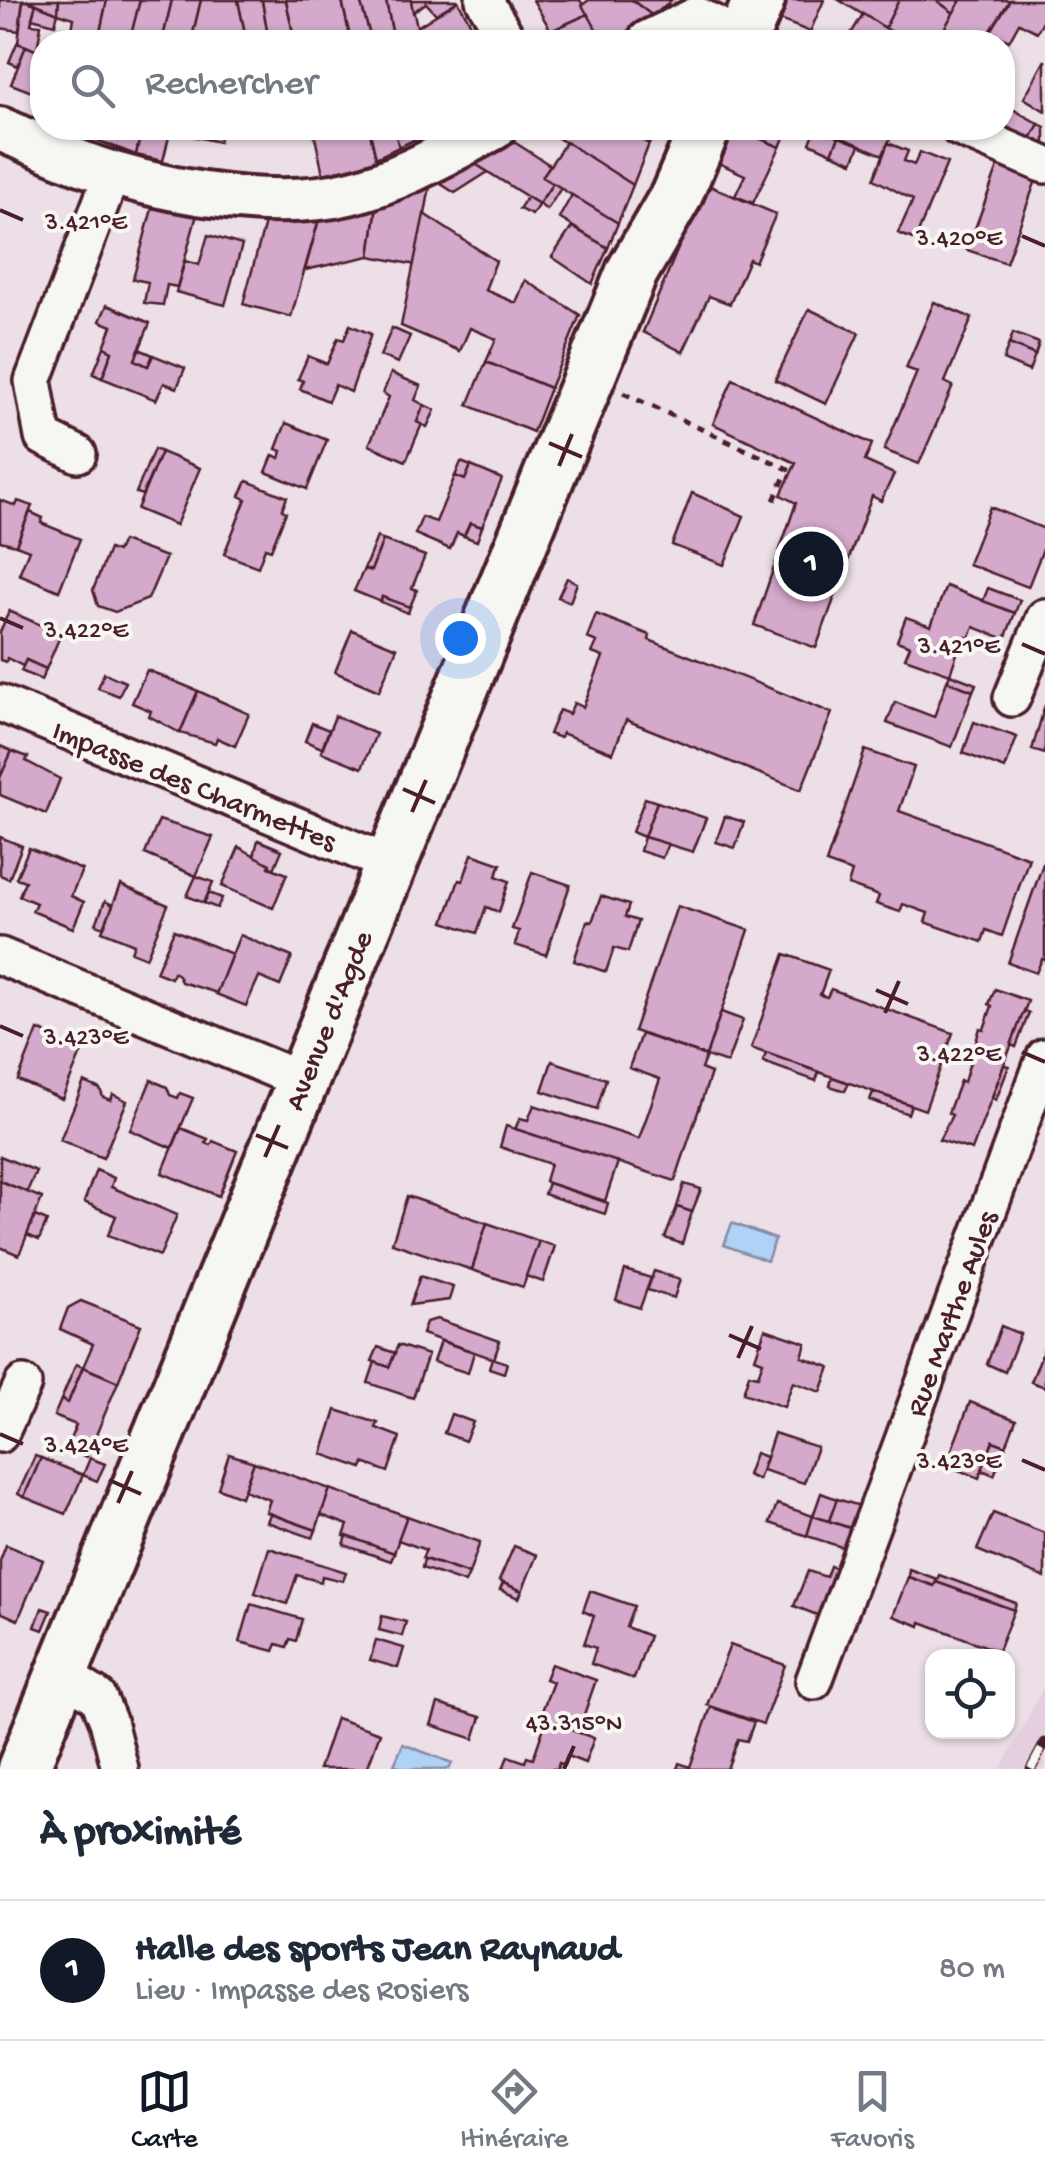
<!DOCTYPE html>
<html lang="fr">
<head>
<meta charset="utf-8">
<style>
  body { margin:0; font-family:"Gochi Hand",sans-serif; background:#f2f2f3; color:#1f2937 }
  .controls { position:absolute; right:30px; bottom:30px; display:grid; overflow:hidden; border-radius:20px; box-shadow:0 2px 8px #0004 }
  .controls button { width:90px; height:90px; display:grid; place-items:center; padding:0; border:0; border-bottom:2px solid #e0e1e3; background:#fff; color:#1f2937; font:50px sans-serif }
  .you { position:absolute; left:460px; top:638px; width:35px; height:35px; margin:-25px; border:8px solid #fff; border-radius:50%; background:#1a73e8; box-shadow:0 0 0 15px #1a73e833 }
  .badge { display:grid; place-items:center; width:65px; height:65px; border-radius:50%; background:#111827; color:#fff; font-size:32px; font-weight:700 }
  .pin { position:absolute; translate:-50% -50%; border:5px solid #fff; box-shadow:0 2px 10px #0006 }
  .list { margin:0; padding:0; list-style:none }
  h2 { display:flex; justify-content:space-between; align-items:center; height:130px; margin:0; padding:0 40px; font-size:42px }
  h2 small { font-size:32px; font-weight:400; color:#747a83 }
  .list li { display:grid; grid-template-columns:65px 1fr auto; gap:30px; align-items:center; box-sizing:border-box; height:140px; padding:0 40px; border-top:2px solid #e0e1e3 }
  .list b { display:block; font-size:38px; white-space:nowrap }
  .list p { margin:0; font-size:32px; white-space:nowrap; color:#747a83 }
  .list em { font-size:32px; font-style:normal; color:#747a83 }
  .icon { flex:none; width:55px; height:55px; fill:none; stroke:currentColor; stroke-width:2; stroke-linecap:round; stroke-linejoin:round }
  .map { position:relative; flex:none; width:1045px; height:1769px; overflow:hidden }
  .search { position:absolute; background:#fff; box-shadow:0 2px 8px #0004; left:30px; right:30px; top:30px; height:110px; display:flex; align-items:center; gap:25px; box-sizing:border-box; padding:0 35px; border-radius:40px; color:#747a83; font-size:38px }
  .sheet { height:270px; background:#fff }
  nav { display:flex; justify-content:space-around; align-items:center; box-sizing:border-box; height:140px; border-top:2px solid #e0e1e3; background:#fff; font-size:28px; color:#747a83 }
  nav a { display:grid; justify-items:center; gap:5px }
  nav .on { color:#111827 }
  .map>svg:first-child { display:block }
  .built { fill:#e5cfdf }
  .water { fill:#afd2f7; stroke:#878aa5; stroke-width:2.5 }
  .building { fill:#d4a9cc; stroke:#4a1f2b; stroke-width:2.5 }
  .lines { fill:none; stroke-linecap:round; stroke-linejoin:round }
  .minor-casing { stroke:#4a1f2b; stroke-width:42 }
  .tertiary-casing { stroke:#4a1f2b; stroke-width:50 }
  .secondary-casing { stroke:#4a1f2b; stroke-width:58 }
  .path { stroke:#4a1f2b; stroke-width:5; stroke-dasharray:8 8; stroke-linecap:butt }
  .minor { stroke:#f6f6f2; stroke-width:35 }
  .tertiary { stroke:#f6f6f2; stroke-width:42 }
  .secondary { stroke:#f6f6f2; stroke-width:50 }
  .rail-casing { stroke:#4a1f2b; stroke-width:11 }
  .rail { stroke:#f6f6f2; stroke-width:8; stroke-dasharray:22; stroke-linecap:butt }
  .ticks { fill:none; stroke:#4a1f2b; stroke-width:4 }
  .labels { text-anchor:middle; stroke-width:8; stroke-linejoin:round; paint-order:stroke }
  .street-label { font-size:30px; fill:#4a1f2b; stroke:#f6f6f2 }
  .ticks-label { font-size:25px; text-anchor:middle; fill:#4a1f2b; stroke:#f6f6f2; stroke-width:8; stroke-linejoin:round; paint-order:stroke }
</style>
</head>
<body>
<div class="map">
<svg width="1045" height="1769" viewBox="0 0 1045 1769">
  <rect width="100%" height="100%" fill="#ecdfe7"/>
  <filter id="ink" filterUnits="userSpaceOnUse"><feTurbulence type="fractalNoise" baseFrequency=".01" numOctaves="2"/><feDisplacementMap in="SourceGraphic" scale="20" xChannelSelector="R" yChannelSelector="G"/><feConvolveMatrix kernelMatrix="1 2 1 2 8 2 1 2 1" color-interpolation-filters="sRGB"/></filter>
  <g filter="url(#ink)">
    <!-- built -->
    <path class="built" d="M1045,1684V1769H1001L1039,1696Z"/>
    <!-- water -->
    <g class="water">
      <path d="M732,1223L775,1239L767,1261L724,1245Z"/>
      <path d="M403,1744L452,1763L449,1769H404L394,1765Z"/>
    </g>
    <!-- building -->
    <g class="building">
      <path d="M0,0H23L19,31L0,28Z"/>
      <path d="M23,0L36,4L31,24L41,25L37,51L18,43Z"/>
      <path d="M27,0H59L58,13L36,4Z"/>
      <path d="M59,0H107L98,42L71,35L74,18L58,13Z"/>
      <path d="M107,0H140L130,42H98Z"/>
      <path d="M140,0H172L162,42L130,39Z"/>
      <path d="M172,0H201L191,42H162Z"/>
      <path d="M201,0H238L247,42H191Z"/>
      <path d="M238,0H262L269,42H247Z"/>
      <path d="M262,0H286L295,42H269Z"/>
      <path d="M286,0H342L351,42H295Z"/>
      <path d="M342,0H360L372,42H351Z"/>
      <path d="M360,0H386L394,41L372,42Z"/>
      <path d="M386,0H411L419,35L394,41Z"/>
      <path d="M411,0H457L458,1L436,14L426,3L413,12Z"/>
      <path d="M533,0H580L588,14L551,31Z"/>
      <path d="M589,0H632L653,16L616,42H603L582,5Z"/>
      <path d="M632,0H672L653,16Z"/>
      <path d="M782,0H824L810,32L775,18Z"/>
      <path d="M839,0H899L885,28Z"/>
      <path d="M899,0H936L954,13L938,42H909L885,28Z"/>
      <path d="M936,0H961L954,13Z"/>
      <path d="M961,0H1010L984,42H971L945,27Z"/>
      <path d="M1010,0H1045V17L1037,32L1019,23L1009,41L991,31Z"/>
      <path d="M458,1L481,42H418L417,27Z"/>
      <path d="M36,4L58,13L55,24L32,18Z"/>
      <path d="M588,14L603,42H534L533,39Z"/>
      <path d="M863,14L885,28L909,42H846Z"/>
      <path d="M17,43L26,46L18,66L9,62Z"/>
      <path d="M26,46L42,53V96L11,84Z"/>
      <path d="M1045,60V111L1024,98Z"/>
      <path d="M1002,103L1039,124L1027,146L986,128H1002Z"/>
      <path d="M1039,124L1045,127V152L1027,146Z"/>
      <path d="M94,128H142L136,155L91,138Z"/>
      <path d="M142,128H171L163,161L136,155Z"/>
      <path d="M171,128H219V142L170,131Z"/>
      <path d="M313,128H369L377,162L323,174Z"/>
      <path d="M369,128H394L399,147L376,158Z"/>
      <path d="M394,128H440L399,147Z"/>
      <path d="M542,128H622L649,144L633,185Z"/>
      <path d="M622,128H657L649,144Z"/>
      <path d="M729,128H736L780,147L753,203L735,196L745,175L714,161Z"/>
      <path d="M736,128H788L780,147Z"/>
      <path d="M816,128L839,137L832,153L810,143Z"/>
      <path d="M817,128H895L883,155Z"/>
      <path d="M839,137L860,145L853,162L832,153Z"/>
      <path d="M511,140L550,165L542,177L553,183L539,204L472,162Z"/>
      <path d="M566,142L633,185L618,223L542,177Z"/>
      <path d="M888,143L908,151L904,161L914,165L920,152L947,163L915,240L898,233L913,200L874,179Z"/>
      <path d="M1002,156L1039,172L1006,263L967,250Z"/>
      <path d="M472,162L488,172L455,193L438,182Z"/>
      <path d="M553,183L561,188L547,210L539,204Z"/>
      <path d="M705,184L776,214L755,262L749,259L730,304L709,296L683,352L643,332Z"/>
      <path d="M430,186L416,265L370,256L377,204Z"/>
      <path d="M572,195L618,223L608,248L559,218Z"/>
      <path d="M527,197L539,204L532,215L519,209Z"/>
      <path d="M377,204L370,256L305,270L319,219Z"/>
      <path d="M153,205L198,211L177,287L167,285L163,305L144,303L148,282L133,279Z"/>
      <path d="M424,214L496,261L485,290L516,303L525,280L580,315L550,388L486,362L496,339L470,328L460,351L401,326Z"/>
      <path d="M266,219H319L291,317L243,304Z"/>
      <path d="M572,227L608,248L592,284L552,257Z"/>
      <path d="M208,235L242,245L225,305L176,292L185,261L199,265Z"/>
      <path d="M934,302L972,318L945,382L953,386L919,464L884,450L917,372L906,368Z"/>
      <path d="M107,305L150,323L135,360L148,366L153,355L185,368L177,388L164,383L156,400L102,378L112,351L104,347L112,326L100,321Z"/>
      <path d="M809,309L859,333L826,404L775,380Z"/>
      <path d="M350,325L371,334L351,392L335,385L328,401L300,389L303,381L298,379L308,356L327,364L338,338L344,340Z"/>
      <path d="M392,328L410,336L398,363L380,356Z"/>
      <path d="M1013,333L1039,343L1035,355L1009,344Z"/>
      <path d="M1009,344L1035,355L1029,371L1003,360Z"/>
      <path d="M104,347L112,351L102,378L93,374Z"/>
      <path d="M139,349L153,355L148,366L135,360Z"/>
      <path d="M486,362L550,388L533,432L468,405Z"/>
      <path d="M391,373L421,386L415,400L424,405L417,422L422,424L406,461L369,445L389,397L383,393Z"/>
      <path d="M733,379L872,444L865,461L894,474L881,501L872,496L816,648L754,625L796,503L781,495L796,463L713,424Z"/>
      <path d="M424,405L435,410L427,427L417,422Z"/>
      <path d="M286,423L327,440L307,489L266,472L273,455L280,458L282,451L276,449Z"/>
      <path d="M154,449L161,452L142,495L136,493Z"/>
      <path d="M161,452L200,468L176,525L137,509Z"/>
      <path d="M461,462L471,466L465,480L455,476Z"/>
      <path d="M471,466L502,479L482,527L470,523L464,536L457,533L450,549L415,534L422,517L436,522L455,476L465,480Z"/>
      <path d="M247,481L287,497L282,510L286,512L271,550L265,548L258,567L224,554L246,499L240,496Z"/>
      <path d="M692,493L744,516L724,565L672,545Z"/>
      <path d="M0,500L16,506L18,501L32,506L16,545L0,541Z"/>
      <path d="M990,507L1045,529V544L1028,587L968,564Z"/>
      <path d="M30,512L43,518L41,523L80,539L59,591L19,574L29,550L16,545Z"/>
      <path d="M470,523L482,527L477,541L464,536Z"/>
      <path d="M377,537L383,540L371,571L364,569Z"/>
      <path d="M383,540L425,556L412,588L417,590L410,607L382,597L381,602L354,591L364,569L371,571Z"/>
      <path d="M122,541L166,557L148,599L115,612L98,606L93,590L109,549L117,552Z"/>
      <path d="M567,578L577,583L570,602L558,597Z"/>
      <path d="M946,586L1015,613L1005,639L974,627L969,638L963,636L950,674L905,658L910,646L897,641L906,617L931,626Z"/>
      <path d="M988,588L1020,600L1015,613L983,601Z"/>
      <path d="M382,597L410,607L408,613L381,602Z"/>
      <path d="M9,611L61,634L46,669L26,660L23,666L7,658L6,662L0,660V632Z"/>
      <path d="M596,614L650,635L649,640L832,713L801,790L626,720L613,753L562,733L560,738L549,734L559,710L569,714L574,703L583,707L603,657L592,653L597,642L587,638Z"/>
      <path d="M352,630L397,648L379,691L335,672Z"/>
      <path d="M26,660L46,669L41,680L21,671Z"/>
      <path d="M147,670L198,691L180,733L149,716L151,711L132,703Z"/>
      <path d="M104,673L125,682L119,696L98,688Z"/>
      <path d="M950,674L976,684L973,691L947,681Z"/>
      <path d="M947,681L973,691L952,747L887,723L895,702L934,717Z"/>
      <path d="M198,691L249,714L235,746L217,738L215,743L180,733Z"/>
      <path d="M1045,705V754L1032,750Z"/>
      <path d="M335,716L376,734L362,768L321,752Z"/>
      <path d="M974,722L1017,737L1005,769L963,753Z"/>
      <path d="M312,723L329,730L322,748L305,741Z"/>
      <path d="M0,746L12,751L0,778Z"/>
      <path d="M865,750L914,767L899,811L1029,858L1002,936L986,930L982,942L925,922L928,913L903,904L900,912L876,904L879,896L848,885L852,872L826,863Z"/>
      <path d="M12,751L28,757L26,761L60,779L46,814L0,795V778Z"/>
      <path d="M645,798L657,802L644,837L632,832Z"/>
      <path d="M657,802L706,818L693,852L644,837Z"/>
      <path d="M725,816L744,822L735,848L716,842Z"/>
      <path d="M159,820L213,837L196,876L145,854Z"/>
      <path d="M0,837L22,846L9,879L0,875Z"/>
      <path d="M644,837L668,844L662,858L640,851Z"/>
      <path d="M258,840L282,850L274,869L254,856Z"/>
      <path d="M239,847L270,864L269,867L287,874L273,908L222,886Z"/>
      <path d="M29,848L82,870L71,896L84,902L73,928L32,911L36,903L19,896L25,881L16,878Z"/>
      <path d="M472,854L501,864L496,876L509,881L499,912L486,907L477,933L444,922L459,880L463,881Z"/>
      <path d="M1045,858V960L1042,959L1036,973L1008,963Z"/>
      <path d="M532,872L570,885L546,955L515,945L519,931L512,929Z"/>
      <path d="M196,876L213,882L204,903L187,896Z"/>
      <path d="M121,885L168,905L146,958L131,952L134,944L102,931Z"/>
      <path d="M209,893L222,898L217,908L204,903Z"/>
      <path d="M601,896L629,905L625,917L638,921L628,952L614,948L606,972L574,961L587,921L592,922Z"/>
      <path d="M105,901L113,905L104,927L96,924Z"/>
      <path d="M677,906L749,930L706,1056L634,1031Z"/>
      <path d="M174,930L232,954L217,993L181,982L178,975L173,972L171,978L156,972Z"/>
      <path d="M240,935L292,957L280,986L259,977L246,1006L216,994Z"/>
      <path d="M785,954L829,970L820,995L827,997L831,989L953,1033L925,1110L751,1048Z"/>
      <path d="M995,989L1028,1001L972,1150L939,1140L952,1115L948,1113L960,1081L964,1082L980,1028L984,1029L992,1006L989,1004Z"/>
      <path d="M1024,1011L1029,1013L1016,1047L1011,1045Z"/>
      <path d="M721,1012L743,1020L727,1063L706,1056Z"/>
      <path d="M38,1030L56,1038L60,1046L68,1049L70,1043L83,1049L62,1099L18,1080Z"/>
      <path d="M641,1034L706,1056L701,1069L711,1073L675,1181L515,1129L520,1118L528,1120L534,1105L639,1139L660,1079L629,1068Z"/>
      <path d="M766,1053L819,1072L816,1081L763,1062Z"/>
      <path d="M552,1061L606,1079L597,1109L542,1091Z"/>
      <path d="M1004,1065L1009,1066L996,1100L992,1098Z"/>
      <path d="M832,1077L849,1083L845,1091L830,1086Z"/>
      <path d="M151,1080L167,1087L170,1095L178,1098L180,1093L193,1098L172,1148L130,1130Z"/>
      <path d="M84,1082L100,1089L103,1097L111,1100L113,1094L127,1101L103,1158L60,1140Z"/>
      <path d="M873,1092L911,1105L908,1114L870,1100Z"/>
      <path d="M506,1126L618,1162L605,1201L548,1183L545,1181L550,1164L500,1147Z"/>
      <path d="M181,1128L208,1139L206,1143L211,1145L213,1141L237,1151L219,1196L162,1173Z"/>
      <path d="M0,1156L36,1171L27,1192L0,1181Z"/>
      <path d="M96,1170L114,1178L111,1187L177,1215L160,1256L108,1235L116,1216L84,1202Z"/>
      <path d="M0,1181L42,1198L19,1255L0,1247Z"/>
      <path d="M548,1183L608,1203L605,1214L544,1194Z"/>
      <path d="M684,1184L701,1189L692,1212L677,1207Z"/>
      <path d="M407,1196L487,1223L472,1270L392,1243Z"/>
      <path d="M677,1207L692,1212L682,1244L665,1238Z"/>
      <path d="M35,1216L47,1221L39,1240L27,1235Z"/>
      <path d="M487,1223L539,1241L523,1287L472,1270Z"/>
      <path d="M539,1241L555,1246L543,1282L526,1276Z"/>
      <path d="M625,1270L651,1278L640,1308L616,1300Z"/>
      <path d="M654,1271L680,1279L674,1298L647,1290Z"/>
      <path d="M420,1276L453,1287L449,1300L410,1305Z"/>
      <path d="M81,1301L141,1325L118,1382L83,1367L93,1344L60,1329L68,1308Z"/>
      <path d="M437,1319L500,1341L494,1359L422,1334L426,1322Z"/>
      <path d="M1001,1326L1020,1334L1005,1372L987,1364Z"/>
      <path d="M765,1329L806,1343L802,1357L830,1367L821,1392L793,1382L784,1407L743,1393L749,1374L758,1376L763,1361L755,1358Z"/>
      <path d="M440,1341L474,1352L468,1373L433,1362Z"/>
      <path d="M398,1345L428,1355L413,1398L368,1383L375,1362L389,1367Z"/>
      <path d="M1045,1346V1387L1031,1382Z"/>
      <path d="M378,1347L395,1353L389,1367L372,1361Z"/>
      <path d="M492,1358L507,1363L504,1373L489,1368Z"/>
      <path d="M76,1364L83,1367L68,1403L61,1400Z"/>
      <path d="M83,1367L118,1382L87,1457L66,1449L76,1425L54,1416L61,1400L68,1403Z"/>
      <path d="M970,1402L1016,1420L1006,1446L993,1441L979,1478L946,1465Z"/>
      <path d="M336,1410L378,1423L376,1428L400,1437L388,1472L364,1463L362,1468L322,1454Z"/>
      <path d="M451,1414L473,1422L465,1441L444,1433Z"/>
      <path d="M774,1433L817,1447L804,1483L762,1470Z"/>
      <path d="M993,1441L1006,1446L994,1475L982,1470Z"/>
      <path d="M755,1453L766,1457L758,1480L747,1475Z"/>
      <path d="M229,1454L254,1462L241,1497L218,1488Z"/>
      <path d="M35,1456L41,1458L24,1497L18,1494Z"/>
      <path d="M41,1458L83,1475L66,1514L24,1497Z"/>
      <path d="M90,1458L105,1464L97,1481L83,1475Z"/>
      <path d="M254,1462L330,1489L316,1530L266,1512L270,1500L244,1490Z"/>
      <path d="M330,1489L407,1516L394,1553L344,1536L348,1525L321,1515Z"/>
      <path d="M821,1493L837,1499L829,1521L813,1516Z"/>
      <path d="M837,1499L870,1509L862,1532L829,1521Z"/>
      <path d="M777,1504L813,1516L807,1536L770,1523Z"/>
      <path d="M993,1513L1045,1533V1578L977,1550Z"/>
      <path d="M270,1514L316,1530L313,1538L267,1522Z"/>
      <path d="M407,1516L480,1542L469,1574L422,1558L426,1550L398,1540Z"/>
      <path d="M813,1516L862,1532L854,1551L807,1536Z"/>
      <path d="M347,1536L394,1553L391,1561L344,1545Z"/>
      <path d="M6,1545L43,1560L18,1620L0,1612V1561Z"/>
      <path d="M514,1546L537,1555L522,1591L499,1581Z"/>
      <path d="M269,1548L346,1572L343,1581L322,1576L321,1582L297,1575L287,1604L255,1593Z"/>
      <path d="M424,1559L469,1574L465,1583L422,1568Z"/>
      <path d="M830,1566L848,1571L830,1620L794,1606L808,1571L826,1577Z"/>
      <path d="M909,1569L937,1579L934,1586L908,1577Z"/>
      <path d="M939,1575L1016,1603L1014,1610L936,1582Z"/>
      <path d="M908,1577L934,1586L936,1582L1014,1610L998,1651L921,1622L920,1626L893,1616Z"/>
      <path d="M503,1583L522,1591L519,1598L500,1590Z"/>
      <path d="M590,1591L634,1606L626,1627L649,1636L634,1679L591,1664L596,1648L584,1644L594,1616L583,1611Z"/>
      <path d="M251,1604L302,1619L296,1641L290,1639L287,1647L277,1644L274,1651L240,1642Z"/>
      <path d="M42,1608L51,1611L43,1630L35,1627Z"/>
      <path d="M382,1616L406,1622L402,1636L379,1630Z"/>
      <path d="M376,1640L404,1648L398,1668L370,1660Z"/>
      <path d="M730,1645L785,1665L763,1724L707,1705Z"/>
      <path d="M551,1664L596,1680L578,1732L539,1719L553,1682L545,1679Z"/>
      <path d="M438,1704L481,1717L474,1739L431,1725Z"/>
      <path d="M711,1707L754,1722L747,1741L738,1739L727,1769H677L679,1763L690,1767Z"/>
      <path d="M336,1718L380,1733L367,1769H319Z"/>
      <path d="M546,1721L594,1738L585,1763L567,1756L564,1765L559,1763L557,1769H503L508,1756L525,1762L527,1757L533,1759Z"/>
    </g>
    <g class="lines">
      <!-- minor casing -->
      <g class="minor-casing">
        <g id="minor">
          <path d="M484,0L509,42"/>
          <path d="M959,128L1045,165"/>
          <path d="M78,454L43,437L33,381L112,174"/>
          <path d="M1012,698L1045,617"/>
          <path d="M0,703L390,864"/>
          <path d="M0,956L303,1081"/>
          <path d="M0,1434L23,1384"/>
          <path d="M62,1674L98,1697L108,1721L120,1769"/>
          <path d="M814,1681L1045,1057"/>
        </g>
      </g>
      <!-- tertiary casing -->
      <g class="tertiary-casing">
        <g id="tertiary">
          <path d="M649,42L697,19L715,28"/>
          <path d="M0,129C37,144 75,163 114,174C182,194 278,210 348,193C399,181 447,153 494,128"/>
        </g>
      </g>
      <!-- secondary casing -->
      <g class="secondary-casing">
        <g id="secondary">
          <path d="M741,42L759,0"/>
          <path d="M23,1769L632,272L676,196L705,128"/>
        </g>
      </g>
      <!-- path -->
      <path class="path" d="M623,393L788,469L772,505"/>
      <!-- minor -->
      <use href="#minor" class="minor"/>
      <!-- tertiary -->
      <use href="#tertiary" class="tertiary"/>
      <!-- secondary -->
      <use href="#secondary" class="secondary"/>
      <!-- rail casing -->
      <g class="rail-casing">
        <path id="rail" d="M1031,1769L1045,1743"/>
      </g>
      <!-- rail -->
      <use href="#rail" class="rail"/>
    </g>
  </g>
  <!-- ticks -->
  <path class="ticks" d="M0,210L23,220M1022,236L1045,246M549,443L582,457M559,466L572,434M0,618L23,628M1022,644L1045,654M403,789L435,803M412,812L426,780M876,990L908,1004M885,1013L899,981M0,1026L23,1036M1022,1052L1045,1062M256,1135L288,1148M265,1157L279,1125M729,1335L761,1349M738,1358L752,1326M0,1434L23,1444M1022,1460L1045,1470M109,1480L141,1494M118,1503L132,1471M564,1769L574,1746"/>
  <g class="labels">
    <!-- street labels -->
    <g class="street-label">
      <text transform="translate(195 784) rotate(22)" y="10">Impasse des Charmettes</text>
      <text transform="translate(327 1020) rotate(-68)" y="10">Avenue d'Agde</text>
      <text transform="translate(950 1313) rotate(-70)" y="10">Rue Marthe Aules</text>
    </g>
  </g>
  <g class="ticks-label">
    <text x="86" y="229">3.421°E</text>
    <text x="959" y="245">3.420°E</text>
    <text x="86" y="637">3.422°E</text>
    <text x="959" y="653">3.421°E</text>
    <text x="86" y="1044">3.423°E</text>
    <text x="959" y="1061">3.422°E</text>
    <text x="86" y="1452">3.424°E</text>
    <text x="959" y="1468">3.423°E</text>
    <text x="574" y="1730">43.315°N</text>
  </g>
</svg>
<div class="controls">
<button><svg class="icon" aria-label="locate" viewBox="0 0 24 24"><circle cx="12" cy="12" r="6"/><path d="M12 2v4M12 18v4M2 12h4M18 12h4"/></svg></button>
</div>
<div class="you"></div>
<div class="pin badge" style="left:811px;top:564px">1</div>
<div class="search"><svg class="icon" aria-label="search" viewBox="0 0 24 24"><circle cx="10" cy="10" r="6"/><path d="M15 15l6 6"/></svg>Rechercher</div>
</div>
<section class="sheet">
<h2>À proximité<small></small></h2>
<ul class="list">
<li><span class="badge">1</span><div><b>Halle des sports Jean Raynaud</b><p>Lieu · Impasse des Rosiers</p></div><em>80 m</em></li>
</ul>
</section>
<nav>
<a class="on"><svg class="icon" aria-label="map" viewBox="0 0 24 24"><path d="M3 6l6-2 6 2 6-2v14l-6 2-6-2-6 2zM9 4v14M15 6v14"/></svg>Carte</a>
<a><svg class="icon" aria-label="directions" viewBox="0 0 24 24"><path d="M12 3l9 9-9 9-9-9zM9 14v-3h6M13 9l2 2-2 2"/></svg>Itinéraire</a>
<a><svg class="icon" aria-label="saved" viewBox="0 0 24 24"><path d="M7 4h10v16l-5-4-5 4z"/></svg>Favoris</a>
</nav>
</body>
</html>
